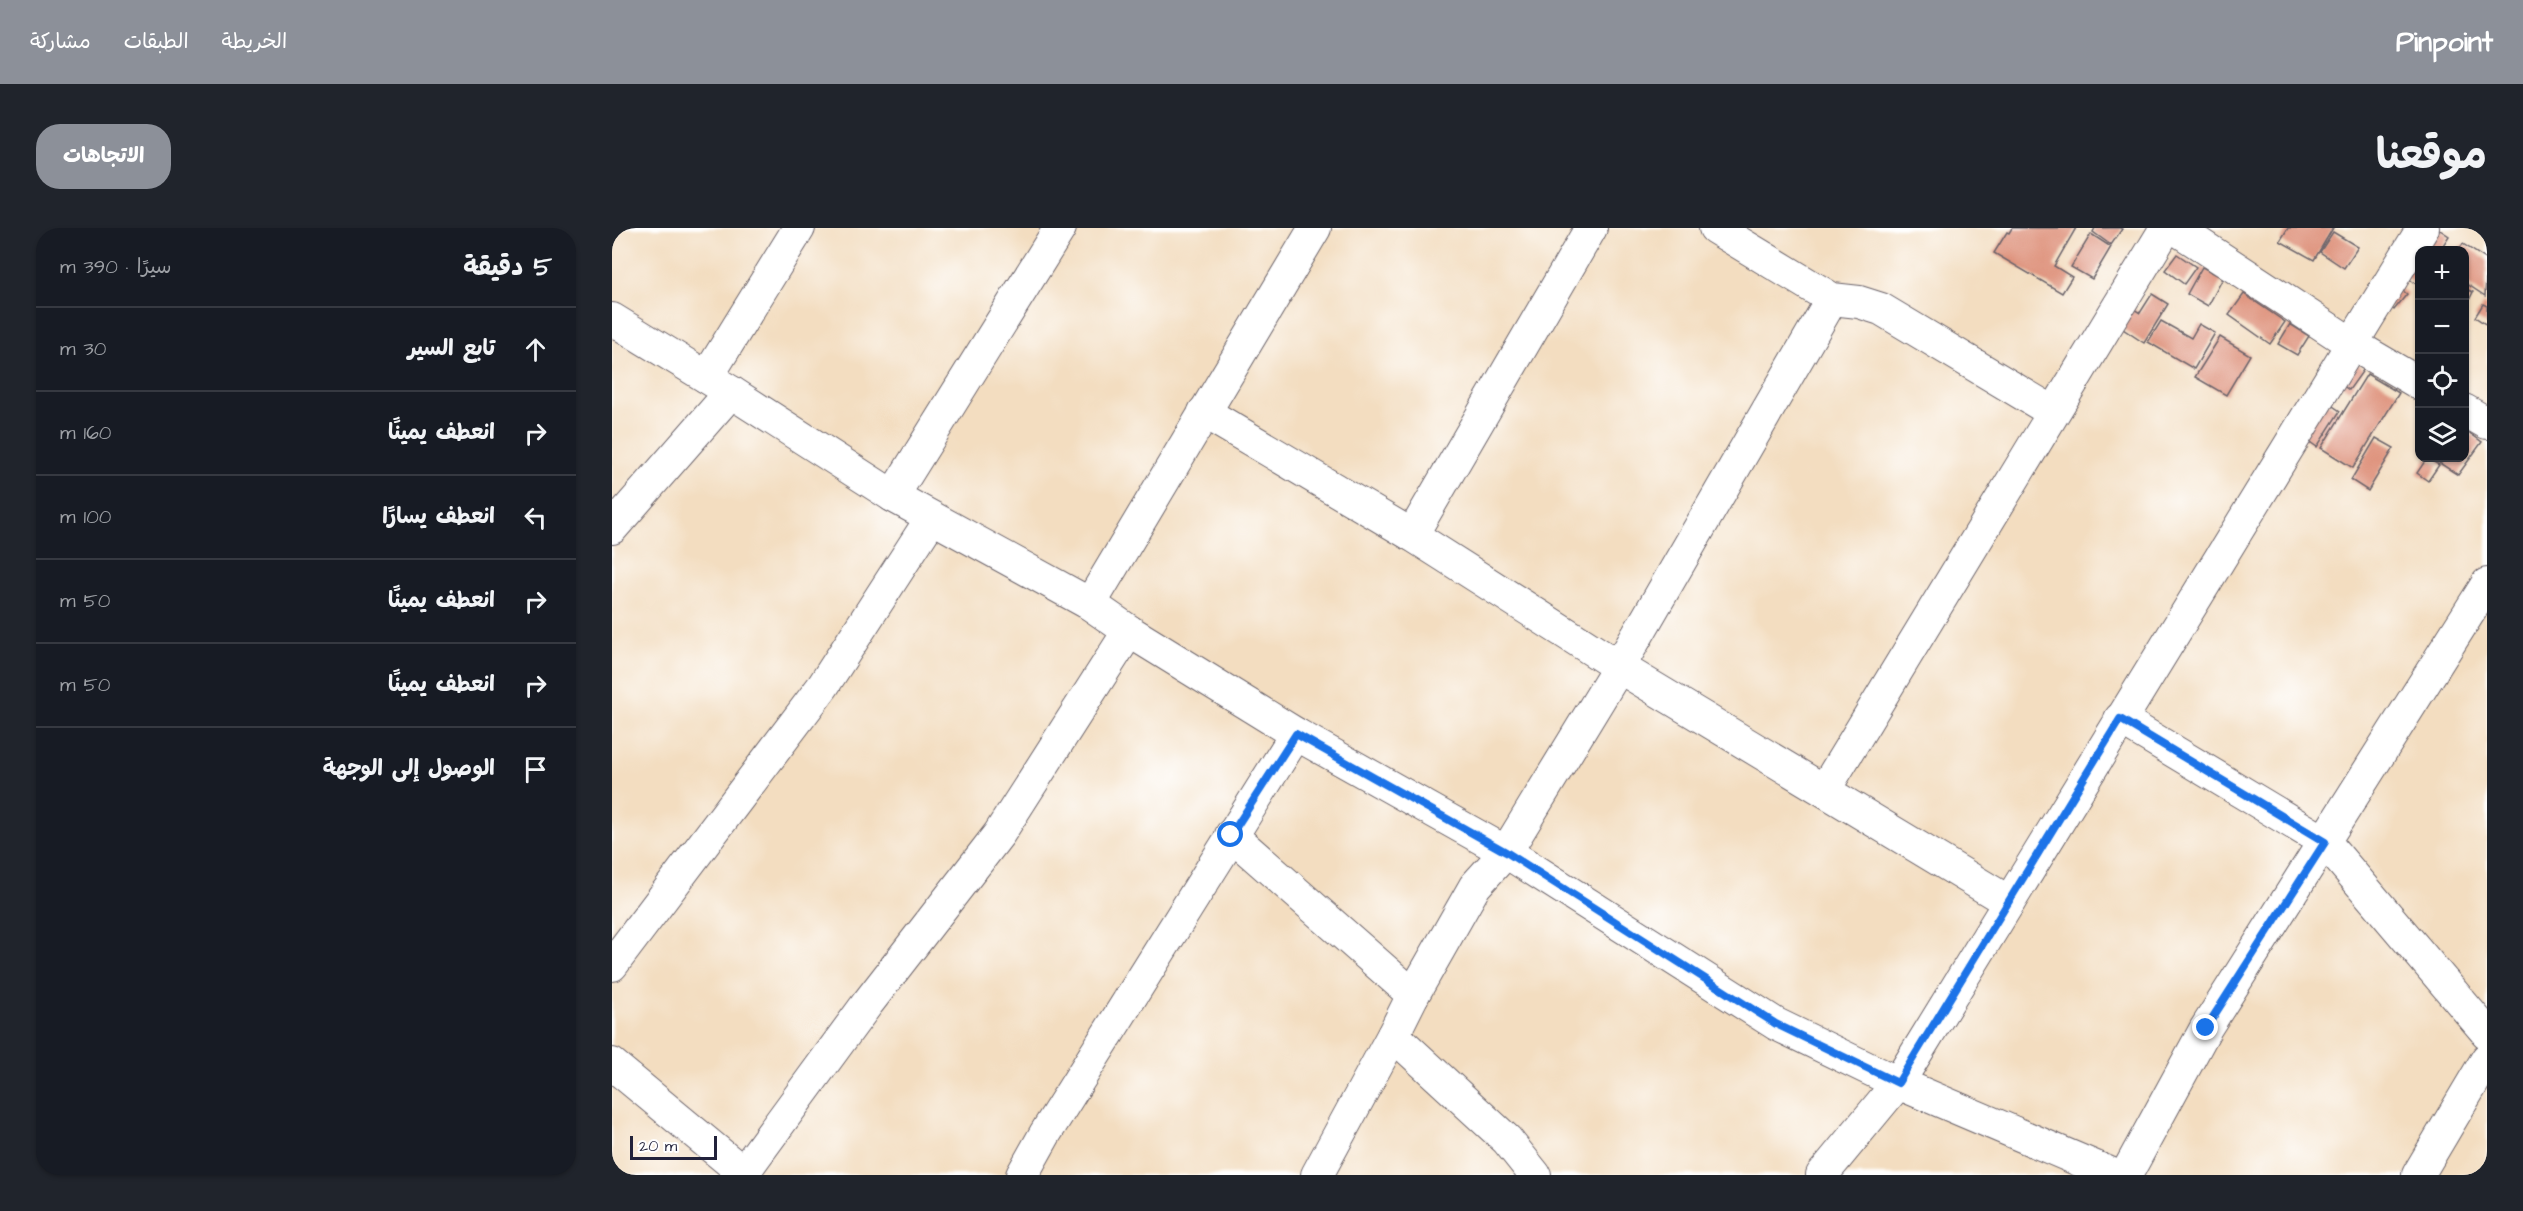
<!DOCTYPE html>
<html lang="ar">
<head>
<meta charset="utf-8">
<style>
  body { margin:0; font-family:"Architects Daughter","Playpen Sans Arabic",sans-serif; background:#20242c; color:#f1f3f6; direction:rtl }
  .controls { position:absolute; right:18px; top:18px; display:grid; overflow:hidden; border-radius:12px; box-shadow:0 2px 4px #0004 }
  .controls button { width:54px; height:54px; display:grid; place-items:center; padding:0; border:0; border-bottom:2px solid #363941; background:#171b24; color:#f1f3f6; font:30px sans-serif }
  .scale { position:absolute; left:18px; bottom:15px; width:87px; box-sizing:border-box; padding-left:6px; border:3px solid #22223b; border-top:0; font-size:16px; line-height:21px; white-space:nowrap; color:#22223b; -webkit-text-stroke:4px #fff; paint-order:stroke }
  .stop { position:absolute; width:18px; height:18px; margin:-14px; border:4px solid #1a73e8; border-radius:50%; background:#fff }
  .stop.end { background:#1a73e8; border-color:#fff; box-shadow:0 2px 6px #0008 }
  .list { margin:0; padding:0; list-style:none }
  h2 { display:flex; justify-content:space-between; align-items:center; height:78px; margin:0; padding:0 24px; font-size:26px }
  h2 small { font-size:20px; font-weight:400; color:#9ea1a6 }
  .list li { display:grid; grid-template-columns:39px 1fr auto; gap:18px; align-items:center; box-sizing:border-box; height:84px; padding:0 24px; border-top:2px solid #363941 }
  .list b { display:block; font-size:22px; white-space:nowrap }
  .list em { font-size:20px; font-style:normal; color:#9ea1a6 }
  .icon { flex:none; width:33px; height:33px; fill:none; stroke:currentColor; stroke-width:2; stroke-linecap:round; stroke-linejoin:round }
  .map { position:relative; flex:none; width:1875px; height:947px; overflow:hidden; direction:ltr; border-radius:24px }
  header { display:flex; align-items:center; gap:36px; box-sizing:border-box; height:84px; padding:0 30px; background:#8c9099; color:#fff }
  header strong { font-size:28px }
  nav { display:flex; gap:33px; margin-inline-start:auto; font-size:21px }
  .intro { display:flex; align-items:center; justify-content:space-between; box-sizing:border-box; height:144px; padding:0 36px }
  h1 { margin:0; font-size:42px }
  .button { padding:15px 27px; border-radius:24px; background:#8c9099; color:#fff; font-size:21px; font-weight:700 }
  main { display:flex; gap:36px; padding:0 36px }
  aside { flex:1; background:#171b24; border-radius:24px; box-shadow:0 2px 4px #0004 }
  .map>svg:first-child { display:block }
  .building { fill:#dd8e77 }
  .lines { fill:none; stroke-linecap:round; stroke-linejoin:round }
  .street-casing { stroke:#6b636a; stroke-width:34 }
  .street { stroke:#fff; stroke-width:32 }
  .route { stroke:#1a73e8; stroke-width:8 }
</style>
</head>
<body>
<header>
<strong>Pinpoint</strong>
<nav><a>الخريطة</a><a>الطبقات</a><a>مشاركة</a></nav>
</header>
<div class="intro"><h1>موقعنا</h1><a class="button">الاتجاهات</a></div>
<main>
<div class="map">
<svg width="1875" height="947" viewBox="0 0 1875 947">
  <rect width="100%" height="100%" fill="#fff"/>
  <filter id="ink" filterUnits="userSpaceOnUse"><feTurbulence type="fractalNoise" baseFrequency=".0167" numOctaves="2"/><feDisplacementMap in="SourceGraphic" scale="12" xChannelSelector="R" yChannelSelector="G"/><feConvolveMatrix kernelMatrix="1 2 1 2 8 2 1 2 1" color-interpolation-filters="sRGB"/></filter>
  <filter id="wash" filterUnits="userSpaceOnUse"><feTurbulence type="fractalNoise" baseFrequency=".008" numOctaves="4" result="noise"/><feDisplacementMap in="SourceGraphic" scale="24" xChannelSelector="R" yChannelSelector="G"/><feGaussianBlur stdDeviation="1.35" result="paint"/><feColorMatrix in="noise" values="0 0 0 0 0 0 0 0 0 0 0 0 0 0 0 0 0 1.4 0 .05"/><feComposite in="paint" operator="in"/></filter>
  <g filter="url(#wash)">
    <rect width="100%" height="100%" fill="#f3ddc0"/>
    <g id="blocks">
      <!-- building -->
      <g class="building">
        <path d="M1400,0H1464L1442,38L1460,49L1450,65L1382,25L1395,4L1397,5Z"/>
        <path d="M1483,0H1508L1510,1L1499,17L1481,4Z"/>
        <path d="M1676,0H1721L1702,32L1668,13Z"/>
        <path d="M1825,0L1837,8L1828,22H1808L1806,57L1785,44Z"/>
        <path d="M1721,4L1746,19L1732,40L1708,24Z"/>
        <path d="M1479,6L1499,19L1480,51L1459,39Z"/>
        <path d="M1851,16L1875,32L1873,68L1852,54V22H1846Z"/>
        <path d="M1565,26L1584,39L1572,56L1553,42Z"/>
        <path d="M1590,39L1611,50L1596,78L1575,66Z"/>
        <path d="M1781,55L1795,66L1782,82L1769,71Z"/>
        <path d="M1852,60L1861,64L1852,82Z"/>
        <path d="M1540,66L1556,76L1532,115L1502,95L1514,76L1528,85Z"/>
        <path d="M1632,66L1673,94L1658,116L1617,87Z"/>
        <path d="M1871,76L1875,78V97L1863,89Z"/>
        <path d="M1549,93L1579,110L1587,96L1603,105L1582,141L1536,114Z"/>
        <path d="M1678,96L1697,108L1685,127L1666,116Z"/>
        <path d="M1608,109L1638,127L1614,167L1583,149Z"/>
        <path d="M1735,128L1752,141L1737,162L1719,149Z"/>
        <path d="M1755,146L1787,165L1741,240L1709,220Z"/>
        <path d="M1709,170L1728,183L1705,219L1685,205Z"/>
        <path d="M1852,201L1870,214L1846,247L1826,234L1829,230H1852Z"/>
        <path d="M1764,210L1782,220L1756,263L1739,252Z"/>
        <path d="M1815,230L1827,237L1816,253L1805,245Z"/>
      </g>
    </g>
  </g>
  <g filter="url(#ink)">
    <use href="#blocks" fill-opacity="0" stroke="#6b636a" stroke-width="1.5"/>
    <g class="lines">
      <!-- street casing -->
      <g class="street-casing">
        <g id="street">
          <path d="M1103,0L1220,71L1247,74L1269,81L1441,184"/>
          <path d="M1563,0L1740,116L1808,156"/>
          <path d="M0,91L119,164L281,268L478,376L517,403L684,506L894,624L1164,796L1286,855L1502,947"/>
          <path d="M95,149L187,0"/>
          <path d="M1852,182L1875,195"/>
          <path d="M592,184L800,307L1007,439L1397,674"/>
          <path d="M281,268L448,0"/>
          <path d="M0,300L119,164"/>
          <path d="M800,307L979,0"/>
          <path d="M478,376L703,0"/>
          <path d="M1508,491L1713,614L1875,805"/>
          <path d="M1213,561L1554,0"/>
          <path d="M619,607L801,767"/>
          <path d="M0,737L211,458L319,291"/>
          <path d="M781,807L895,912L923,947"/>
          <path d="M0,836L134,947"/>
          <path d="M131,945L255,776L387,606L517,403"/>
          <path d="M410,947L433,906L684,506"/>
          <path d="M705,947L781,807L801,767L863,658L894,624L1007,439L1220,71"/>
          <path d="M1210,947L1286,855L1811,0"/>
          <path d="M1514,947L1594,800L1875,356"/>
          <path d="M1806,947L1875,831"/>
        </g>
      </g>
      <!-- street -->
      <use href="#street" class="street"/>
    </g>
  </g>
  <g class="lines" filter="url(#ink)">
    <!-- route -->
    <path class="route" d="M619,607L684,506L894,624L1164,796L1286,855L1508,491L1713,614L1594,800"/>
  </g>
</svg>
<div class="controls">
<button>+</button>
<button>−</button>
<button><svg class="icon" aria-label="locate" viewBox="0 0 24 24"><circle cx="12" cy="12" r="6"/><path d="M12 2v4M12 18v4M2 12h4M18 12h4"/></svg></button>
<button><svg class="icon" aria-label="layers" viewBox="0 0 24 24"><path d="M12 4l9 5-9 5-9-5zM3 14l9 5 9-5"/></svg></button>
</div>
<div class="scale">20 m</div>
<div class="stop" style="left:619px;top:607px"></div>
<div class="stop end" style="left:1594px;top:800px"></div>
</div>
<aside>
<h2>5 دقيقة<small>سيرًا · 390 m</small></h2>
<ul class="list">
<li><svg class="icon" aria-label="ahead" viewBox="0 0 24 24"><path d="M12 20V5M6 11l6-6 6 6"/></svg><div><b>تابع السير</b></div><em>30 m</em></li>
<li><svg class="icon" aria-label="right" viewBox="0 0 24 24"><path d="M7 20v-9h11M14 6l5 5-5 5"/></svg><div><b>انعطف يمينًا</b></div><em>160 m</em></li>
<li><svg class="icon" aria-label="left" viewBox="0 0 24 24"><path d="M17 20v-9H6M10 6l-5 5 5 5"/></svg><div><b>انعطف يسارًا</b></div><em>100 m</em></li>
<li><svg class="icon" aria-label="right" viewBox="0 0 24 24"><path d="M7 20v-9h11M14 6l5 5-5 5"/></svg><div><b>انعطف يمينًا</b></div><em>50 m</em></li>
<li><svg class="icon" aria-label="right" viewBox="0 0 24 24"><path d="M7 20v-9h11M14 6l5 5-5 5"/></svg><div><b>انعطف يمينًا</b></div><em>50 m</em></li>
<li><svg class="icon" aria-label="arrive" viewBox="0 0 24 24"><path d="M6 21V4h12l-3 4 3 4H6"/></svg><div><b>الوصول إلى الوجهة</b></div></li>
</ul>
</aside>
</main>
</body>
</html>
